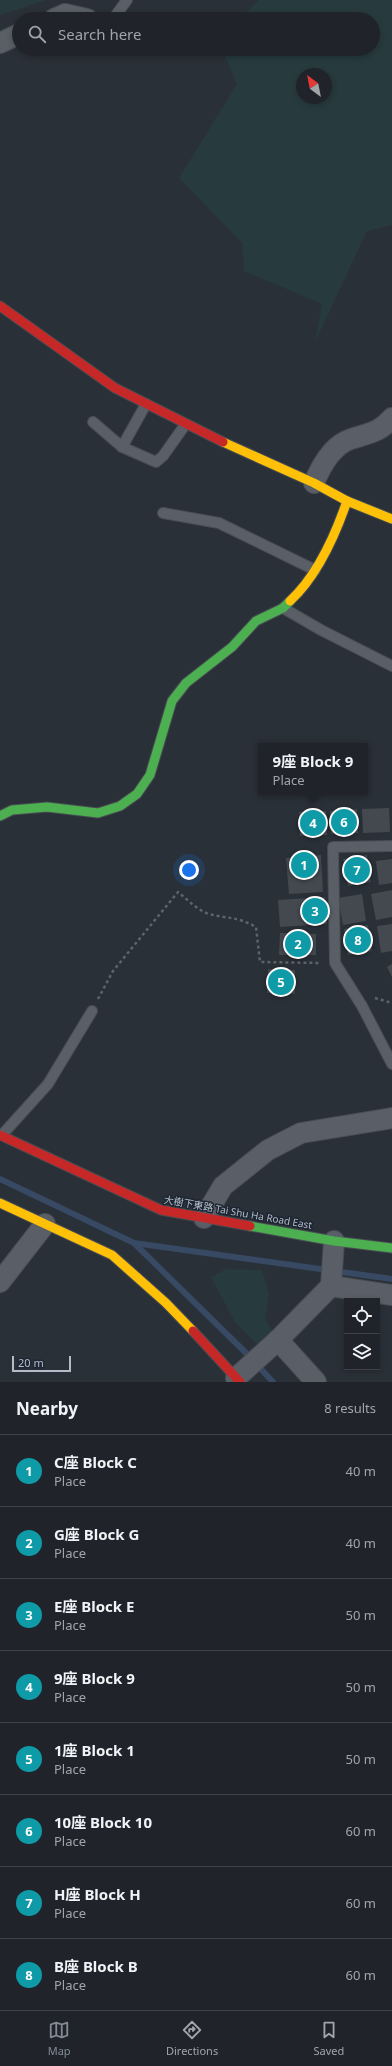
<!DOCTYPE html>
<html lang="en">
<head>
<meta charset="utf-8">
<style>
  body { margin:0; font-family:"Noto Sans","Noto Sans TC",sans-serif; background:#282c32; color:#f1f3f6 }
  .controls { position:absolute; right:12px; bottom:12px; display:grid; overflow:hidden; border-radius:0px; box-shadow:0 2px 6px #0003 }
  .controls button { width:36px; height:36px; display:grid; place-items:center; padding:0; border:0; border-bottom:1px solid #3d4147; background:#20242a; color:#f1f3f6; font:20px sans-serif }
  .compass { position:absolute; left:296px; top:68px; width:36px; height:36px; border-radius:50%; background:#20242a; box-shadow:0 2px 6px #0003; rotate:328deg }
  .scale { position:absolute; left:12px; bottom:10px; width:59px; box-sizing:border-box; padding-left:4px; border:2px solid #b4bcc9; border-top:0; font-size:11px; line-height:14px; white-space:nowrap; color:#b4bcc9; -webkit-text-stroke:3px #1d2633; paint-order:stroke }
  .you { position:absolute; left:189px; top:870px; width:14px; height:14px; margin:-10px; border:3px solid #fff; border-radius:50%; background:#1a73e8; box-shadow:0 0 0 6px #1a73e833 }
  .badge { display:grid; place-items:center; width:26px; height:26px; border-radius:50%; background:#848b96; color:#fff; font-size:13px; font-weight:700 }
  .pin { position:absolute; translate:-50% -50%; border:2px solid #fff; box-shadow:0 1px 4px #0006 }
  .popup { position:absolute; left:258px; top:743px; width:110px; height:52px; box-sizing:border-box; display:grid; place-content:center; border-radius:0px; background:#20242a; filter:drop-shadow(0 1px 3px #0005); font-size:13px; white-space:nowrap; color:#a2a4a8 }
  .popup b { font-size:15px; color:#f1f3f6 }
  .popup::after { content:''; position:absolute; left:50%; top:100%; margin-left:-8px; border:8px solid transparent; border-top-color:#20242a }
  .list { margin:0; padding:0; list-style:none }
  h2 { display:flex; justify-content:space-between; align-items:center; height:52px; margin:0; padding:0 16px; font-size:17px }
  h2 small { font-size:13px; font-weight:400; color:#a2a4a8 }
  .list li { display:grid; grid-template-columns:26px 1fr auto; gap:12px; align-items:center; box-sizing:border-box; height:72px; padding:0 16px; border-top:1px solid #3d4147 }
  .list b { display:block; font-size:15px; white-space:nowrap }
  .list p { margin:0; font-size:13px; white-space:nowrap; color:#a2a4a8 }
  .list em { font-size:13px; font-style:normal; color:#a2a4a8 }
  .icon { flex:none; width:22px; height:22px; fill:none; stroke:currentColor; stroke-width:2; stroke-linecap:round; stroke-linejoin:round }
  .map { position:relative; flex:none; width:392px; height:1382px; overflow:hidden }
  .search { position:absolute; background:#20242a; box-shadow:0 2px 6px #0003; left:12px; right:12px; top:12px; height:44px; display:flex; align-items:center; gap:10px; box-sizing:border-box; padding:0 14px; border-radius:22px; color:#a2a4a8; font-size:15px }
  .sheet { height:628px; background:#20242a }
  nav { display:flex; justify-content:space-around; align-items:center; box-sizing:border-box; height:56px; border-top:1px solid #3d4147; background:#20242a; font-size:11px; color:#a2a4a8 }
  nav a { display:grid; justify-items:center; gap:2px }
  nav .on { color:#848b96 }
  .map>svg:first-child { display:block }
  .green { fill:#273a3e; fill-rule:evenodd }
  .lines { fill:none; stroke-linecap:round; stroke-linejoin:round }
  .stream { stroke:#384963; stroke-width:6 }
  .building { fill:#444950 }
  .lane-casing { stroke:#484c53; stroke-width:12 }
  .street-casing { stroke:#484c53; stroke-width:22 }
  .fast-casing { stroke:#484c53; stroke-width:11 }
  .slow-casing { stroke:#484c53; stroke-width:11 }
  .jam-casing { stroke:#484c53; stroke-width:11 }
  .path { stroke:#5d636a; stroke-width:2.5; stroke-dasharray:3 3; stroke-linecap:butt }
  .lane { stroke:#5a5e66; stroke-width:10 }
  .street { stroke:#5a5e66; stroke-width:20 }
  .fast { stroke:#4caf50; stroke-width:9 }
  .slow { stroke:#ffc107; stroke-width:9 }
  .jam { stroke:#c62828; stroke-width:9 }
  .labels { text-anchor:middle; stroke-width:3; stroke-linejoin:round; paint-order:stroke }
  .street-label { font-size:10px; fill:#b4bcc9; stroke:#1d2633 }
</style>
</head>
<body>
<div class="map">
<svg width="392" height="1382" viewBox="0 0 392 1382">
  <rect width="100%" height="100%" fill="#2a3038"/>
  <!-- green -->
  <g class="green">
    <path d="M0,0H46L0,15Z"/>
    <path d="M259,0H392V225L367,231L315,342L322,304L244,271L242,243L179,178L237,84L222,49H373V19H240ZM302,74H326V98H302Z"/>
    <path d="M226,1269L262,1270L269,1293L265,1319L274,1333L259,1346L234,1321L211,1277Z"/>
  </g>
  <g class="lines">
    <!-- stream -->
    <g class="stream">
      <path d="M0,1179L134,1243L246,1353L273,1382"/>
      <path d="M134,1243L392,1279"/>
    </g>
  </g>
  <!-- building -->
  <g class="building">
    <path d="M389,808L390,832L363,833L362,809Z"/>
    <path d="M357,809L358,833L331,834L330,811Z"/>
    <path d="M326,811L327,835L300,836L299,812Z"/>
    <path d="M321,855L323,892L289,894L286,858Z"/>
    <path d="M367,855L371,882L348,886L343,859Z"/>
    <path d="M392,859V883L379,885L376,861Z"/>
    <path d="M392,890V917L376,920L371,894Z"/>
    <path d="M362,894L366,921L343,925L338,898Z"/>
    <path d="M325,897L327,924L280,927L278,900Z"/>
    <path d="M392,924V951L381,953L377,926Z"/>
    <path d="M368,925L372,951L348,955L344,929Z"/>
    <path d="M280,933L316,934V955H279Z"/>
    <path d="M392,964V977L387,967Z"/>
    <path d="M268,969L295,970V994L267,993Z"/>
  </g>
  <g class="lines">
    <!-- lane casing -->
    <g class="lane-casing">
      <g id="lane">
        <path d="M113,19L127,0"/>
        <path d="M93,422L122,447L156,462L163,456L185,425"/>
        <path d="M122,447L146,404"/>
        <path d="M163,513L219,523L315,570"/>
        <path d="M283,608L321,630L392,666"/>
        <path d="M392,846L333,847L335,963L362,1006L392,1064"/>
        <path d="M2,1135L48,1084L92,1011"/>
      </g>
    </g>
    <!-- street casing -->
    <g class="street-casing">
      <g id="street">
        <path d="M54,19L65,14L87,19"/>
        <path d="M0,43L19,34"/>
        <path d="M314,483C321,466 332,445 351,439C369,433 379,433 392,418"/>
        <path d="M204,1218L223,1186L268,1150L301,1133L392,1118"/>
        <path d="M0,1282L45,1224"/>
        <path d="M331,1286L392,1295"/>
        <path d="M278,1340L316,1382"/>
        <path d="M236,1378L278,1340L331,1286L334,1241"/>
      </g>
    </g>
    <!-- fast casing -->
    <g class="fast-casing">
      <g id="fast">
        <path d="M0,816L12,810L47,807L98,813L120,806L137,794L150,775L172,701L186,683L232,647L256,621L283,608L290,601"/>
        <path d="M250,1226L334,1241L392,1248"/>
      </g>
    </g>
    <!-- slow casing -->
    <g class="slow-casing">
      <g id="slow">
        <path d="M223,442L314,483L347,501L392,519"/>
        <path d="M290,601C317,576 335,536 347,501"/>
        <path d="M0,1203L112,1255L166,1303L193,1331"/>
      </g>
    </g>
    <!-- jam casing -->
    <g class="jam-casing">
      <g id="jam">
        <path d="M0,306L115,388L223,442"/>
        <path d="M0,1135L161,1210L250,1226"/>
        <path d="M193,1331L240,1382"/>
      </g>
    </g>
    <!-- path -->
    <g class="path">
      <path d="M375,998L392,1003"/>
      <path d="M98,999L113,971L178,892C188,900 197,910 209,914C228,919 236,916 256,927L260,962L320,963"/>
    </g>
    <!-- lane -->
    <use href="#lane" class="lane"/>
    <!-- street -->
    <use href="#street" class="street"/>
    <!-- fast -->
    <use href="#fast" class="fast"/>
    <!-- slow -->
    <use href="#slow" class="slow"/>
    <!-- jam -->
    <use href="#jam" class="jam"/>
  </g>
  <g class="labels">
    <!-- street labels -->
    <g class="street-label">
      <text transform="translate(238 1212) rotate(10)" y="4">大樹下東路 Tai Shu Ha Road East</text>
    </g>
  </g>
</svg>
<div class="controls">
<button><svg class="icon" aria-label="locate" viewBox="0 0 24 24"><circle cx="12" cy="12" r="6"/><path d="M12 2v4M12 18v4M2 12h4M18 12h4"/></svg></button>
<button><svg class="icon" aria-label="layers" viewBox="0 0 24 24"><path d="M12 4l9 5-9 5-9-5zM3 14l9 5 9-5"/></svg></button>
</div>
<svg class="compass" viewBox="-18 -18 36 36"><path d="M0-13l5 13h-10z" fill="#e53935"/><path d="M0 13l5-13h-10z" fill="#a2a4a8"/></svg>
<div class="scale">20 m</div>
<div class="you"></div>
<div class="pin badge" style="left:304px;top:865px;background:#0f9aa8">1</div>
<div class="pin badge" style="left:298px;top:944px;background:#0f9aa8">2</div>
<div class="pin badge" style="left:315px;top:911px;background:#0f9aa8">3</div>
<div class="pin badge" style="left:313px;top:823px;background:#0f9aa8">4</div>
<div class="popup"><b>9座 Block 9</b>Place</div>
<div class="pin badge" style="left:281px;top:982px;background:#0f9aa8">5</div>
<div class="pin badge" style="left:344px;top:822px;background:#0f9aa8">6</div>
<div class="pin badge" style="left:357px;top:870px;background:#0f9aa8">7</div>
<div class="pin badge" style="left:358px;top:940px;background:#0f9aa8">8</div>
<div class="search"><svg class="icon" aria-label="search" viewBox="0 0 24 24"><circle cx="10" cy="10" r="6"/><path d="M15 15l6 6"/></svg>Search here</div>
</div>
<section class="sheet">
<h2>Nearby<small>8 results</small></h2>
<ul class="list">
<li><span class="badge" style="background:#0f9aa8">1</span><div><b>C座 Block C</b><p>Place</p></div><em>40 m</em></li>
<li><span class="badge" style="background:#0f9aa8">2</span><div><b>G座 Block G</b><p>Place</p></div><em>40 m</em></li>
<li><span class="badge" style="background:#0f9aa8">3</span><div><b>E座 Block E</b><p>Place</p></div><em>50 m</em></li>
<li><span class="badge" style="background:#0f9aa8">4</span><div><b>9座 Block 9</b><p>Place</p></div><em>50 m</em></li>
<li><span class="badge" style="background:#0f9aa8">5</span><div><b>1座 Block 1</b><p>Place</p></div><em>50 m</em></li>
<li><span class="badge" style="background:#0f9aa8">6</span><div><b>10座 Block 10</b><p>Place</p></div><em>60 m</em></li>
<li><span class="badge" style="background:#0f9aa8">7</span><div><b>H座 Block H</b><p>Place</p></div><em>60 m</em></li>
<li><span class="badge" style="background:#0f9aa8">8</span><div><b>B座 Block B</b><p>Place</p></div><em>60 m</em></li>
</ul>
</section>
<nav>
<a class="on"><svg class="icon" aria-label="map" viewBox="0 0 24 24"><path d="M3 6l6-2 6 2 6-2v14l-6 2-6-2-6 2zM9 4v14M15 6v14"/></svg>Map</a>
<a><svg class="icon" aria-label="directions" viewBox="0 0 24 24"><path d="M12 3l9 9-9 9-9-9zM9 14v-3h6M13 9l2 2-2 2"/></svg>Directions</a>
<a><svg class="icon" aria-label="saved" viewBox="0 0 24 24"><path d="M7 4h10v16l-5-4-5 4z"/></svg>Saved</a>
</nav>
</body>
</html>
